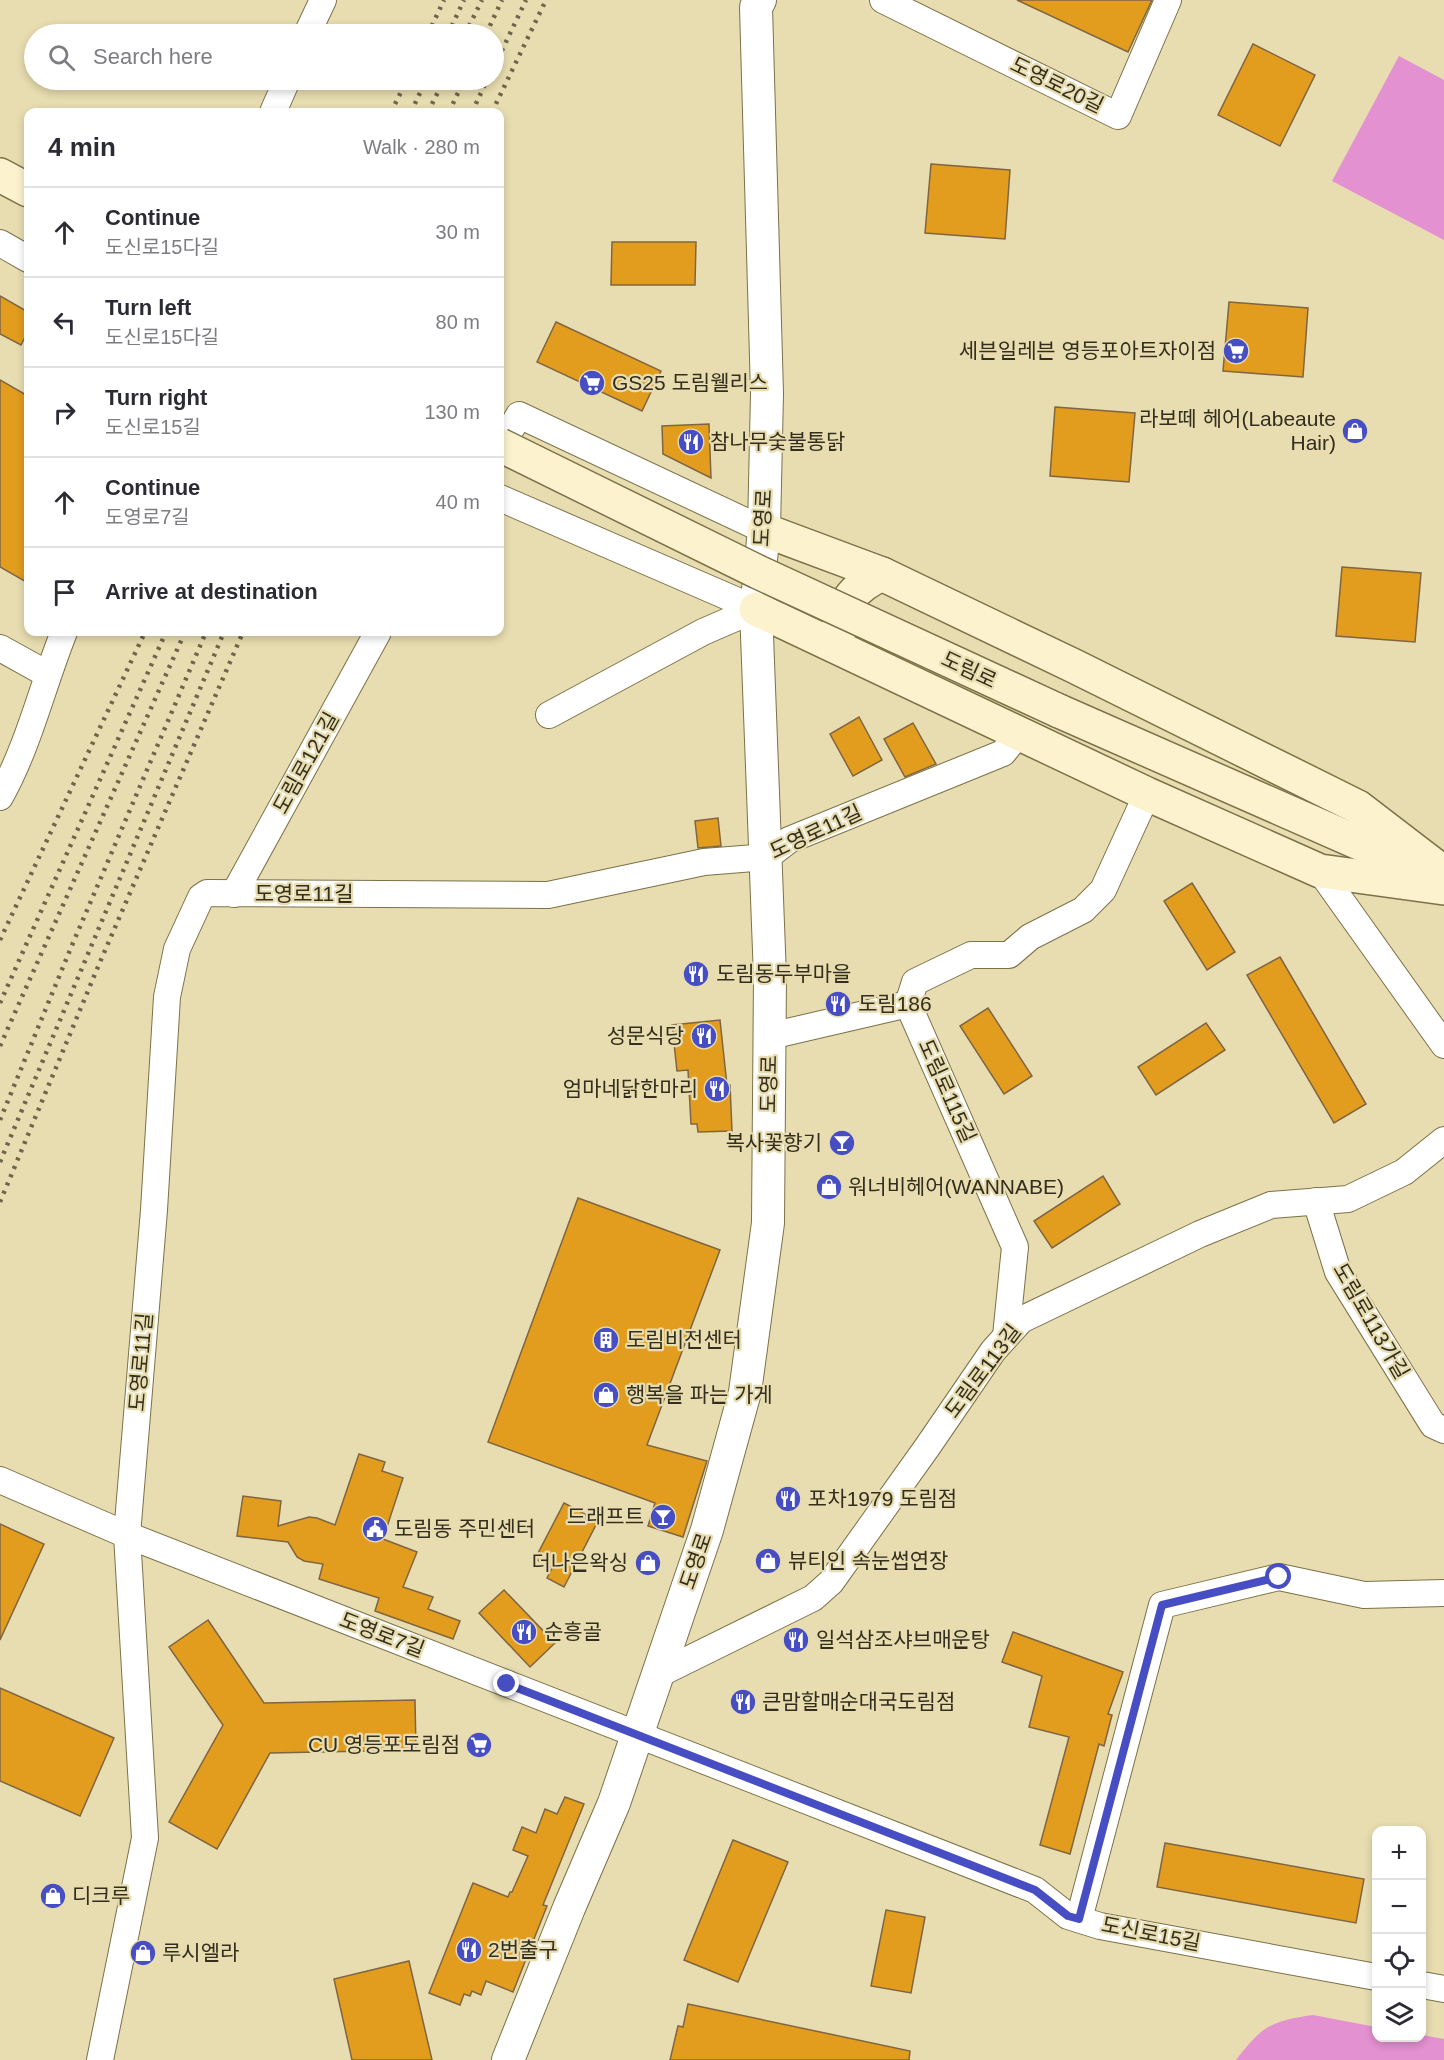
<!DOCTYPE html>
<html lang="en">
<head>
<meta charset="utf-8">
<style>
  body { margin:0; font-family:Helvetica,"Noto Sans KR",sans-serif; background:#f2f2f3; color:#2b2b33 }
  .controls { position:absolute; right:18px; bottom:18px; display:grid; overflow:hidden; border-radius:12px; box-shadow:0 3px 9px #0003 }
  .controls button { width:54px; height:54px; display:grid; place-items:center; padding:0; border:0; border-bottom:2px solid #e1e1e2; background:#fff; color:#2b2b33; font:30px sans-serif }
  .stop { position:absolute; width:18px; height:18px; margin:-14px; border:4px solid #474dc2; border-radius:50%; background:#fff }
  .stop.end { background:#474dc2; border-color:#fff; box-shadow:0 2px 6px #0008 }
  .list { margin:0; padding:0; list-style:none }
  h2 { display:flex; justify-content:space-between; align-items:center; height:78px; margin:0; padding:0 24px; font-size:26px }
  h2 small { font-size:20px; font-weight:400; color:#7c7c81 }
  .list li { display:grid; grid-template-columns:39px 1fr auto; gap:18px; align-items:center; box-sizing:border-box; height:90px; padding:0 24px; border-top:2px solid #e1e1e2 }
  .list b { display:block; font-size:22px; white-space:nowrap }
  .list p { margin:0; font-size:20px; white-space:nowrap; color:#7c7c81 }
  .list em { font-size:20px; font-style:normal; color:#7c7c81 }
  .icon { flex:none; width:33px; height:33px; fill:none; stroke:currentColor; stroke-width:2; stroke-linecap:round; stroke-linejoin:round }
  .map { position:relative; flex:none; width:1444px; height:2060px; overflow:hidden }
  .search { position:absolute; background:#fff; box-shadow:0 3px 9px #0003; left:24px; top:24px; width:480px; height:66px; display:flex; align-items:center; gap:15px; box-sizing:border-box; padding:0 21px; border-radius:33px; color:#7c7c81; font-size:22px }
  .panel { position:absolute; background:#fff; box-shadow:0 3px 9px #0003; left:24px; top:108px; width:480px; height:528px; border-radius:12px }
  .map>svg:first-child { display:block }
  .green { fill:#e491d2 }
  .building { fill:#e39d1e; stroke:#7f6542; stroke-width:1.5 }
  .lines { fill:none; stroke-linecap:round; stroke-linejoin:round }
  .minor-casing { stroke:#7c7148; stroke-width:28 }
  .tertiary-casing { stroke:#7c7148; stroke-width:34 }
  .secondary-casing { stroke:#7c7148; stroke-width:36 }
  .minor { stroke:#fff; stroke-width:26 }
  .tertiary { stroke:#fff; stroke-width:32 }
  .secondary { stroke:#fcf3ce; stroke-width:33 }
  .rail { stroke:#6d664c; stroke-width:4.5; stroke-dasharray:3 6; stroke-linecap:butt }
  .secondary-bridge-casing { stroke:#7c7148; stroke-width:36; stroke-linecap:butt }
  .secondary-bridge { stroke:#fcf3ce; stroke-width:33 }
  .route { stroke:#474dc2; stroke-width:8 }
  .labels { text-anchor:middle; stroke-width:4.5; stroke-linejoin:round; paint-order:stroke }
  .street-label { font-size:21px; fill:#332e1d; stroke:#e8ddb0 }
  .poi-label { font-size:21px; fill:#332e1d; stroke:#e8ddb0; text-anchor:start }
</style>
</head>
<body>
<div class="map">
<svg width="1444" height="2060" viewBox="0 0 1444 2060">
  <rect width="100%" height="100%" fill="#e8ddb0"/>
  <!-- green -->
  <g class="green">
    <path d="M1399,56L1444,80V240L1332,181Z"/>
    <path d="M1313,2015L1376,2027V2038H1422V2035L1444,2039V2060H1236C1262,2026 1271,2021 1313,2015Z"/>
  </g>
  <!-- building -->
  <g class="building">
    <path d="M1017,0H1152L1128,52Z"/>
    <path d="M1253,44L1315,75L1280,146L1218,115Z"/>
    <path d="M931,164L1010,170L1005,239L925,233Z"/>
    <path d="M612,242H696L695,285H611Z"/>
    <path d="M0,296L28,312V331L21,345L0,334Z"/>
    <path d="M1229,302L1308,308L1303,377L1223,371Z"/>
    <path d="M556,322L661,371L642,411L537,362Z"/>
    <path d="M0,380L28,396V583L0,567Z"/>
    <path d="M1055,407L1135,413L1129,482L1050,476Z"/>
    <path d="M709,424L711,478L663,454L662,426Z"/>
    <path d="M1342,567L1421,573L1415,642L1336,636Z"/>
    <path d="M859,717L882,760L853,776L830,734Z"/>
    <path d="M913,723L936,764L905,777L884,739Z"/>
    <path d="M718,818L721,846L698,848L695,821Z"/>
    <path d="M1192,883L1235,952L1207,970L1164,901Z"/>
    <path d="M1280,957L1366,1104L1334,1123L1247,975Z"/>
    <path d="M988,1008L1032,1076L1004,1094L960,1026Z"/>
    <path d="M720,1020L727,1085H730L732,1131L698,1132L697,1124H691L688,1070L677,1071L672,1025Z"/>
    <path d="M1206,1023L1225,1050L1156,1095L1138,1067Z"/>
    <path d="M1103,1176L1120,1204L1052,1248L1034,1221Z"/>
    <path d="M578,1198L720,1250L647,1445L707,1461L683,1537L648,1526L655,1503L488,1442Z"/>
    <path d="M359,1454L385,1462L382,1471L403,1478L383,1539L417,1552L403,1587L433,1597L428,1609L460,1621L453,1639L375,1611L379,1598L319,1579L323,1564L304,1561L297,1557L288,1542L237,1536L243,1496L281,1501L278,1526L309,1517L317,1518L335,1525Z"/>
    <path d="M564,1503L598,1521L564,1587L547,1578L552,1568L535,1559Z"/>
    <path d="M0,1524L44,1544L0,1640Z"/>
    <path d="M504,1590L555,1643L530,1667L479,1613Z"/>
    <path d="M208,1620L264,1703L415,1700L416,1750L270,1753L217,1849L169,1822L223,1725L169,1647Z"/>
    <path d="M1013,1632L1123,1672L1108,1714L1112,1715L1104,1746L1099,1744L1070,1854L1040,1845L1069,1737L1029,1727L1042,1676L1002,1662Z"/>
    <path d="M0,1688L114,1738L80,1816L0,1781Z"/>
    <path d="M565,1797L584,1804L543,1905L547,1906L513,1992L486,1981L481,1995L472,1991L470,1996L464,1994L460,2005L429,1993L473,1883L508,1897L510,1892H512L528,1856L513,1850L522,1827L536,1833L545,1809L557,1814Z"/>
    <path d="M733,1840L788,1862L738,1982L684,1960Z"/>
    <path d="M1165,1843L1364,1879L1356,1923L1157,1887Z"/>
    <path d="M886,1910L925,1917L911,1993L871,1986Z"/>
    <path d="M409,1961L432,2060H352L334,1979Z"/>
    <path d="M688,2004L910,2051L909,2060H670L678,2026L683,2027Z"/>
  </g>
  <g class="lines">
    <!-- minor casing -->
    <g class="minor-casing">
      <g id="minor">
        <path d="M883,0L1118,116L1168,0"/>
        <path d="M307,34L323,0"/>
        <path d="M273,112L287,80"/>
        <path d="M0,243L28,259"/>
        <path d="M500,448L519,415L764,530"/>
        <path d="M500,498L756,609"/>
        <path d="M0,648L47,674"/>
        <path d="M549,715L703,632L756,609"/>
        <path d="M0,797C29,745 42,687 64,632"/>
        <path d="M1320,871L1444,1045"/>
        <path d="M234,894L378,632"/>
        <path d="M770,1036L908,1004"/>
        <path d="M1316,1201L1338,1272L1433,1425L1444,1430"/>
        <path d="M1006,1336L1015,1247L908,1004L915,982L971,955H1009L1030,937L1083,910L1103,890L1147,794"/>
        <path d="M0,1480L127,1535L1035,1890L1068,1916L1100,1926L1376,1977"/>
        <path d="M657,1675L813,1598L831,1582L928,1446L993,1351L1021,1320L1200,1234L1271,1205L1348,1199L1404,1172L1444,1140"/>
        <path d="M1079,1919L1162,1605L1279,1577L1364,1595L1444,1593"/>
        <path d="M1422,1985L1444,1989"/>
        <path d="M100,2060L145,1838L127,1535L154,1210L167,997L177,949L201,897L207,893L548,895L704,862L767,857L789,840L1003,753L1019,733"/>
      </g>
    </g>
    <!-- tertiary casing -->
    <g class="tertiary-casing">
      <path id="tertiary" d="M508,2060L569,1908L614,1803L707,1530L745,1392L768,1223L770,977L756,609L764,530L767,393L756,7L760,0"/>
    </g>
    <!-- secondary casing -->
    <g class="secondary-casing">
      <g id="secondary">
        <path d="M0,175L28,190"/>
        <path d="M764,530L882,574L1074,666L1358,807L1444,873"/>
        <path d="M756,609L1147,794L1320,871L1444,888"/>
        <path d="M838,637C840,605 852,588 882,574"/>
        <path d="M1059,711L1418,869"/>
      </g>
    </g>
    <!-- minor -->
    <use href="#minor" class="minor"/>
    <!-- tertiary -->
    <use href="#tertiary" class="tertiary"/>
    <!-- secondary -->
    <use href="#secondary" class="secondary"/>
    <!-- rail -->
    <g class="rail">
      <path d="M428,34L444,0"/>
      <path d="M448,34L464,0"/>
      <path d="M465,34L482,0"/>
      <path d="M486,34L502,0"/>
      <path d="M494,67L526,0"/>
      <path d="M391,112L407,80"/>
      <path d="M411,112L426,80"/>
      <path d="M428,112L444,80"/>
      <path d="M449,112L464,80"/>
      <path d="M472,112L487,80"/>
      <path d="M492,112L546,0"/>
      <path d="M0,940L145,632"/>
      <path d="M0,1003L166,632"/>
      <path d="M0,1046L185,632"/>
      <path d="M0,1120L70,950L206,632"/>
      <path d="M0,1162L224,632"/>
      <path d="M0,1202L100,962L243,632"/>
    </g>
    <!-- secondary-bridge casing -->
    <g class="secondary-bridge-casing">
      <path id="secondary-bridge" d="M500,445L758,572L1059,711"/>
    </g>
    <!-- secondary-bridge -->
    <use href="#secondary-bridge" class="secondary-bridge"/>
  </g>
  <g class="lines">
    <!-- route -->
    <path class="route" d="M507,1684L1035,1890L1068,1916L1079,1919L1162,1605L1279,1577"/>
  </g>
  <!-- icons -->
  <defs>
    <g id="supermarket-disc" transform="scale(1.35)"><circle r="9.5" fill="#474dc2" stroke="#e8ddb0"/><path d="M-6-5.5h2.5l.6 2H6L4.5 2H-2.5L-4.4-4H-6ZM-1.5 3.2a1.3 1.3 0 1 0 .1 0ZM3 3.2a1.3 1.3 0 1 0 .1 0Z" fill="#fff"/></g>
    <g id="shop-disc" transform="scale(1.35)"><circle r="9.5" fill="#474dc2" stroke="#e8ddb0"/><path d="M-5-2.5h2.3a2.7 3.5 0 0 1 5.4 0H5L5.5 6h-11ZM-1.5-2.5h3a1.5 2.3 0 0 0-3 0Z" fill="#fff"/></g>
    <g id="restaurant-disc" transform="scale(1.35)"><circle r="9.5" fill="#474dc2" stroke="#e8ddb0"/><path d="M-5-6h1v4h1v-4h1v4h1v-4h1v5L-1.5 .5V6h-2V.5L-5-1ZM5-6V6H3V1.5H1.5Q1.5-4 5-6Z" fill="#fff"/></g>
    <g id="bar-disc" transform="scale(1.35)"><circle r="9.5" fill="#474dc2" stroke="#e8ddb0"/><path d="M-6-5H6L.8 .8V4.5H3.5V6h-7V4.5H-.8V.8Z" fill="#fff"/></g>
    <g id="building-disc" transform="scale(1.35)"><circle r="9.5" fill="#474dc2" stroke="#e8ddb0"/><path d="M-4-6H4V6H1V3H-1V6H-4ZM-2.5-4.3h1.7v1.8h-1.7ZM.8-4.3h1.7v1.8H.8ZM-2.5-1h1.7V.8h-1.7ZM.8-1h1.7V.8H.8Z" fill="#fff"/></g>
    <g id="civic-disc" transform="scale(1.35)"><circle r="9.5" fill="#474dc2" stroke="#e8ddb0"/><path d="M-.6-6.5H3V-4.5H.6V-3L4-1V1h2V6H-6V1h2V-1L-.6-3ZM-1.2 2.5V6h2.4V2.5Z" fill="#fff"/></g>
  </defs>
  <g fill-rule="evenodd">
    <use href="#supermarket-disc" x="1236" y="351"/>
    <use href="#supermarket-disc" x="592" y="383"/>
    <use href="#shop-disc" x="1355" y="431"/>
    <use href="#restaurant-disc" x="691" y="442"/>
    <use href="#restaurant-disc" x="696" y="974"/>
    <use href="#restaurant-disc" x="838" y="1004"/>
    <use href="#restaurant-disc" x="704" y="1036"/>
    <use href="#restaurant-disc" x="717" y="1089"/>
    <use href="#bar-disc" x="842" y="1143"/>
    <use href="#shop-disc" x="829" y="1187"/>
    <use href="#building-disc" x="606" y="1340"/>
    <use href="#shop-disc" x="606" y="1395"/>
    <use href="#restaurant-disc" x="788" y="1499"/>
    <use href="#bar-disc" x="663" y="1517"/>
    <use href="#civic-disc" x="375" y="1529"/>
    <use href="#shop-disc" x="768" y="1561"/>
    <use href="#shop-disc" x="648" y="1563"/>
    <use href="#restaurant-disc" x="524" y="1632"/>
    <use href="#restaurant-disc" x="796" y="1640"/>
    <use href="#restaurant-disc" x="743" y="1702"/>
    <use href="#supermarket-disc" x="479" y="1745"/>
    <use href="#shop-disc" x="53" y="1896"/>
    <use href="#restaurant-disc" x="469" y="1950"/>
    <use href="#shop-disc" x="143" y="1953"/>
  </g>
  <g class="labels">
    <!-- street labels -->
    <g class="street-label">
      <text transform="translate(1057 85) rotate(26)" y="7">도영로20길</text>
      <text transform="translate(763 518) rotate(-87)" y="7">도영로</text>
      <text transform="translate(969 670) rotate(25)" y="7">도림로</text>
      <text transform="translate(306 763) rotate(-61)" y="7">도림로121길</text>
      <text transform="translate(816 832) rotate(-25)" y="7">도영로11길</text>
      <text x="304" y="901">도영로11길</text>
      <text transform="translate(769 1084) rotate(-89)" y="7">도영로</text>
      <text transform="translate(947 1091) rotate(66)" y="7">도림로115길</text>
      <text transform="translate(1371 1321) rotate(60)" y="7">도림로113가길</text>
      <text transform="translate(141 1362) rotate(-85)" y="7">도영로11길</text>
      <text transform="translate(983 1371) rotate(-53)" y="7">도림로113길</text>
      <text transform="translate(696 1561) rotate(-71)" y="7">도영로</text>
      <text transform="translate(382 1635) rotate(21)" y="7">도영로7길</text>
      <text transform="translate(1151 1934) rotate(11)" y="7">도신로15길</text>
    </g>
    <!-- poi labels -->
    <g class="poi-label">
      <text x="1216" y="358" text-anchor="end">세븐일레븐 영등포아트자이점</text>
      <text x="612" y="390">GS25 도림웰리스</text>
      <text x="1336" y="426" text-anchor="end">라보떼 헤어(Labeaute<tspan x="1336" dy="24">Hair)</tspan></text>
      <text x="710" y="449">참나무숯불통닭</text>
      <text x="716" y="981">도림동두부마을</text>
      <text x="858" y="1011">도림186</text>
      <text x="684" y="1043" text-anchor="end">성문식당</text>
      <text x="698" y="1096" text-anchor="end">엄마네닭한마리</text>
      <text x="822" y="1150" text-anchor="end">복사꽃향기</text>
      <text x="848" y="1194">워너비헤어(WANNABE)</text>
      <text x="626" y="1347">도림비전센터</text>
      <text x="626" y="1402">행복을 파는 가게</text>
      <text x="808" y="1506">포차1979 도림점</text>
      <text x="644" y="1524" text-anchor="end">드래프트</text>
      <text x="394" y="1536">도림동 주민센터</text>
      <text x="788" y="1568">뷰티인 속눈썹연장</text>
      <text x="628" y="1570" text-anchor="end">더나은왁싱</text>
      <text x="544" y="1639">순흥골</text>
      <text x="816" y="1647">일석삼조샤브매운탕</text>
      <text x="762" y="1709">큰맘할매순대국도림점</text>
      <text x="460" y="1752" text-anchor="end">CU 영등포도림점</text>
      <text x="72" y="1903">디크루</text>
      <text x="488" y="1957">2번출구</text>
      <text x="162" y="1960">루시엘라</text>
    </g>
  </g>
</svg>
<div class="controls">
<button>+</button>
<button>−</button>
<button><svg class="icon" aria-label="locate" viewBox="0 0 24 24"><circle cx="12" cy="12" r="6"/><path d="M12 2v4M12 18v4M2 12h4M18 12h4"/></svg></button>
<button><svg class="icon" aria-label="layers" viewBox="0 0 24 24"><path d="M12 4l9 5-9 5-9-5zM3 14l9 5 9-5"/></svg></button>
</div>
<div class="stop" style="left:1279px;top:1577px"></div>
<div class="stop end" style="left:507px;top:1684px"></div>
<div class="search"><svg class="icon" aria-label="search" viewBox="0 0 24 24"><circle cx="10" cy="10" r="6"/><path d="M15 15l6 6"/></svg>Search here</div>
<section class="panel">
<h2>4 min<small>Walk · 280 m</small></h2>
<ul class="list">
<li><svg class="icon" aria-label="ahead" viewBox="0 0 24 24"><path d="M12 20V5M6 11l6-6 6 6"/></svg><div><b>Continue</b><p>도신로15다길</p></div><em>30 m</em></li>
<li><svg class="icon" aria-label="left" viewBox="0 0 24 24"><path d="M17 20v-9H6M10 6l-5 5 5 5"/></svg><div><b>Turn left</b><p>도신로15다길</p></div><em>80 m</em></li>
<li><svg class="icon" aria-label="right" viewBox="0 0 24 24"><path d="M7 20v-9h11M14 6l5 5-5 5"/></svg><div><b>Turn right</b><p>도신로15길</p></div><em>130 m</em></li>
<li><svg class="icon" aria-label="ahead" viewBox="0 0 24 24"><path d="M12 20V5M6 11l6-6 6 6"/></svg><div><b>Continue</b><p>도영로7길</p></div><em>40 m</em></li>
<li><svg class="icon" aria-label="arrive" viewBox="0 0 24 24"><path d="M6 21V4h12l-3 4 3 4H6"/></svg><div><b>Arrive at destination</b></div></li>
</ul>
</section>
</div>
</body>
</html>
